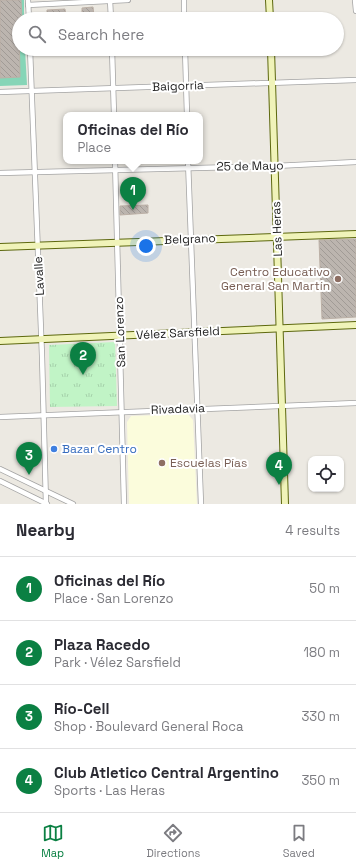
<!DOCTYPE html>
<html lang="en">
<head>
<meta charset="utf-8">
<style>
  body { margin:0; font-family:"Space Grotesk",sans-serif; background:#f7f7f7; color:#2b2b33 }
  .controls { position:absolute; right:12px; bottom:12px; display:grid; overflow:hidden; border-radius:8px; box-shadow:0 1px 3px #0004 }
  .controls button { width:36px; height:36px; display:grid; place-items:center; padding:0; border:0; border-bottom:1px solid #e1e1e2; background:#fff; color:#2b2b33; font:20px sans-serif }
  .you { position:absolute; left:146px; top:246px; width:14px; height:14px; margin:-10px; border:3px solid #fff; border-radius:50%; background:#1a73e8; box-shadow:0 0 0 6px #1a73e833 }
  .badge { display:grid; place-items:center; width:26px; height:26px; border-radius:50%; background:#0b8043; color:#fff; font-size:13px; font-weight:700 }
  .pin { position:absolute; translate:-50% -33px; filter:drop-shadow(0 1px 2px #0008) }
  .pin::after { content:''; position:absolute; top:21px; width:14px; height:12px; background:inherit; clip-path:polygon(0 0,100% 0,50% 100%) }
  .popup { position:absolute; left:63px; top:112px; width:140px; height:52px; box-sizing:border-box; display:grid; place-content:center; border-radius:8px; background:#fff; filter:drop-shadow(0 1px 3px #0005); font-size:13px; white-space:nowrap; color:#7c7c81 }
  .popup b { font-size:15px; color:#2b2b33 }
  .popup::after { content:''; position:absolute; left:50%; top:100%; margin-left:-8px; border:8px solid transparent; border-top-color:#fff }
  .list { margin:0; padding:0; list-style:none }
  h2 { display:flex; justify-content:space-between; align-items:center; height:52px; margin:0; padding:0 16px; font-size:17px }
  h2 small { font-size:13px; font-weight:400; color:#7c7c81 }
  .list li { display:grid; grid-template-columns:26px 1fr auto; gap:12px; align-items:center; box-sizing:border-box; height:64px; padding:0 16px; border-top:1px solid #e1e1e2 }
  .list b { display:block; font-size:15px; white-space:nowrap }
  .list p { margin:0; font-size:13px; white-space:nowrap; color:#7c7c81 }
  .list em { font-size:13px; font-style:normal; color:#7c7c81 }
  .icon { flex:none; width:22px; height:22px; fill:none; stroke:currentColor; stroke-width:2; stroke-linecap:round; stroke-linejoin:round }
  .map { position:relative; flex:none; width:356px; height:504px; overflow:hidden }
  .search { position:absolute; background:#fff; box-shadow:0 1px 3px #0004; left:12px; right:12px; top:12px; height:44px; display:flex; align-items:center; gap:10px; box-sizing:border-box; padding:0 14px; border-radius:22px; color:#7c7c81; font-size:15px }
  .sheet { height:308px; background:#fff }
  nav { display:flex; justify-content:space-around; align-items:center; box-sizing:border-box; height:56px; border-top:1px solid #e1e1e2; background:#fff; font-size:11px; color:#7c7c81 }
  nav a { display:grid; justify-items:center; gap:2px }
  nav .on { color:#0b8043 }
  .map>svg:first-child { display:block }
  .education { fill:#fbfcdc }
  .park { fill:url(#park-tufts) }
  .pitch { fill:#86d5b7 }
  .building { fill:url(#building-back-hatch); stroke:#bcb0a6 }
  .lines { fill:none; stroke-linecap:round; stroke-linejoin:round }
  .minor-casing { stroke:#a3a3a3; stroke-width:6 }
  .secondary-casing { stroke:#5d680e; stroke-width:8 }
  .minor { stroke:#fff; stroke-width:4.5 }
  .secondary { stroke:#f0f3b9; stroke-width:6 }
  .education-dot { fill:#8d6e63; stroke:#fff; stroke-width:1.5 }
  .shop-dot { fill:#3f7fe0; stroke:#fff; stroke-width:1.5 }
  .labels { text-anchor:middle; stroke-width:4; stroke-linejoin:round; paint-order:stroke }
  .street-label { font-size:12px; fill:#1c1c1c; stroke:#fff }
  .education-label { font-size:12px; fill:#785e54; stroke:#fff; text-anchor:end }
  .shop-label { font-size:12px; fill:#366cbe; stroke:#fff; text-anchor:start }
</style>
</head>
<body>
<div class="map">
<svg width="356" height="504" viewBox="0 0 356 504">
  <defs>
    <pattern id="park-tufts" width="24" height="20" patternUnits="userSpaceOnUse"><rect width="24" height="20" fill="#c1f4c6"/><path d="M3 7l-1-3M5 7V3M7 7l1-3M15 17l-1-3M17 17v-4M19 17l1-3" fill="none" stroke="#a5d1aa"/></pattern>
    <pattern id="building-back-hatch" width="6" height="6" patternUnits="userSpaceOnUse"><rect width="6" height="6" fill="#bcb5af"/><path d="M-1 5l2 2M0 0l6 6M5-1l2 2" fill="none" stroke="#a19b96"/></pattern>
  </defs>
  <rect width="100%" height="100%" fill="#ece9e2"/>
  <!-- education -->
  <path class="education" d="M188,414L193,420L197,504H129L127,422L131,416Z"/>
  <!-- park -->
  <path class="park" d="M115,342L117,406L50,407L49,345Z"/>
  <!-- pitch -->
  <path class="pitch" d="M0,0H24V19H19V49H25L27,85L0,86Z"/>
  <!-- building -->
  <g class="building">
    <path d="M0,0H21L22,19H19L20,77L0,78Z"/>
    <path d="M93,7L94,16H82V8Z"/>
    <path d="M65,9L66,18L47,19V10Z"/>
    <path d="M40,49H64V52L41,54Z"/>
    <path d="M148,205V213L120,215V206Z"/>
    <path d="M356,239V317L322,319L319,240Z"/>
  </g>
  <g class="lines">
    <!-- minor casing -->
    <g class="minor-casing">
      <g id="minor">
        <path d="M28,0L29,19"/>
        <path d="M110,0L111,19"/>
        <path d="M184,0V19"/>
        <path d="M355,0L356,11"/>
        <path d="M28,5L128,0"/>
        <path d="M30,49L42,356L46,504"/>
        <path d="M112,49L114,115"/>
        <path d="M185,49L187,115"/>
        <path d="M0,92L356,80"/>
        <path d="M115,161L124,504"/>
        <path d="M188,161L201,504"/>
        <path d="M0,173L275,166L356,162"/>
        <path d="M0,417L356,403"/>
        <path d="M0,469L73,504"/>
        <path d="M0,481L47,504"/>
      </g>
    </g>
    <!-- secondary casing -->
    <g class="secondary-casing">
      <g id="secondary">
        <path d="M269,0L270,19"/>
        <path d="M271,49L285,504"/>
        <path d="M0,247L356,234"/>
        <path d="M0,341L356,325"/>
      </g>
    </g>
    <!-- minor -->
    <use href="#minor" class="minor"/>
    <!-- secondary -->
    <use href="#secondary" class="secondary"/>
  </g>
  <!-- markers -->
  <g class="education-dot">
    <circle cx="338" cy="279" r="4"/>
    <circle cx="162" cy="463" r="4"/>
  </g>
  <circle class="shop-dot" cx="54" cy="449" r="4"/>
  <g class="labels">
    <!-- street labels -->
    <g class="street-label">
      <text transform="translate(178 86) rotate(-2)" y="4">Baigorria</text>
      <text transform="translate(250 166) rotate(-1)" y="4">25 de Mayo</text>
      <text transform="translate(277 229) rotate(-92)" y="4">Las Heras</text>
      <text transform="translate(190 239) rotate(-2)" y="4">Belgrano</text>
      <text transform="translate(39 276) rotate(-93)" y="4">Lavalle</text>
      <text transform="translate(120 332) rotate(-92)" y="4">San Lorenzo</text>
      <text transform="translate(178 333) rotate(-3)" y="4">Vélez Sarsfield</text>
      <text transform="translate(178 409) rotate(-2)" y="4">Rivadavia</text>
    </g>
    <!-- education labels -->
    <g class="education-label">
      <text x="330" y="276">Centro Educativo<tspan x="330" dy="14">General San Martín</tspan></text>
      <text x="170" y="467" text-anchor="start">Escuelas Pías</text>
    </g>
    <!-- shop labels -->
    <g class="shop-label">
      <text x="62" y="453">Bazar Centro</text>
    </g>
  </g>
</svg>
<div class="controls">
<button><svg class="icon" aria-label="locate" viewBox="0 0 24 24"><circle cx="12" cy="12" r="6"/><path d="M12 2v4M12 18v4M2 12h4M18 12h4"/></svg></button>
</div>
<div class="you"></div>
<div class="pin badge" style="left:133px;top:210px">1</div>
<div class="popup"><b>Oficinas del Río</b>Place</div>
<div class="pin badge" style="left:83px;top:375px">2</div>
<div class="pin badge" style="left:29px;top:475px">3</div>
<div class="pin badge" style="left:279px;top:485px">4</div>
<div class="search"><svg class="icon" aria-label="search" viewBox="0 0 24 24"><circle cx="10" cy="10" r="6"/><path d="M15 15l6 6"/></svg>Search here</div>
</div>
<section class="sheet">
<h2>Nearby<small>4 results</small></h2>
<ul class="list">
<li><span class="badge">1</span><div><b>Oficinas del Río</b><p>Place · San Lorenzo</p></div><em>50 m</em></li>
<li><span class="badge">2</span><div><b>Plaza Racedo</b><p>Park · Vélez Sarsfield</p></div><em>180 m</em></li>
<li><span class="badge">3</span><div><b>Río-Cell</b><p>Shop · Boulevard General Roca</p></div><em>330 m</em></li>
<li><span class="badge">4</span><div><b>Club Atletico Central Argentino</b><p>Sports · Las Heras</p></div><em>350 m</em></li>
</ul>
</section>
<nav>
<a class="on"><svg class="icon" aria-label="map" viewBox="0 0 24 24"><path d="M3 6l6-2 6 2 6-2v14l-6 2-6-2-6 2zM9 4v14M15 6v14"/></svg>Map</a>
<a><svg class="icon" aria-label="directions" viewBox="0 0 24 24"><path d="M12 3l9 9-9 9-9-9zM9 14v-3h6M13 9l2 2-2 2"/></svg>Directions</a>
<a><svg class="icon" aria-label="saved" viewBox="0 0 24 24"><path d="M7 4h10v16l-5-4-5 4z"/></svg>Saved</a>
</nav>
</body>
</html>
